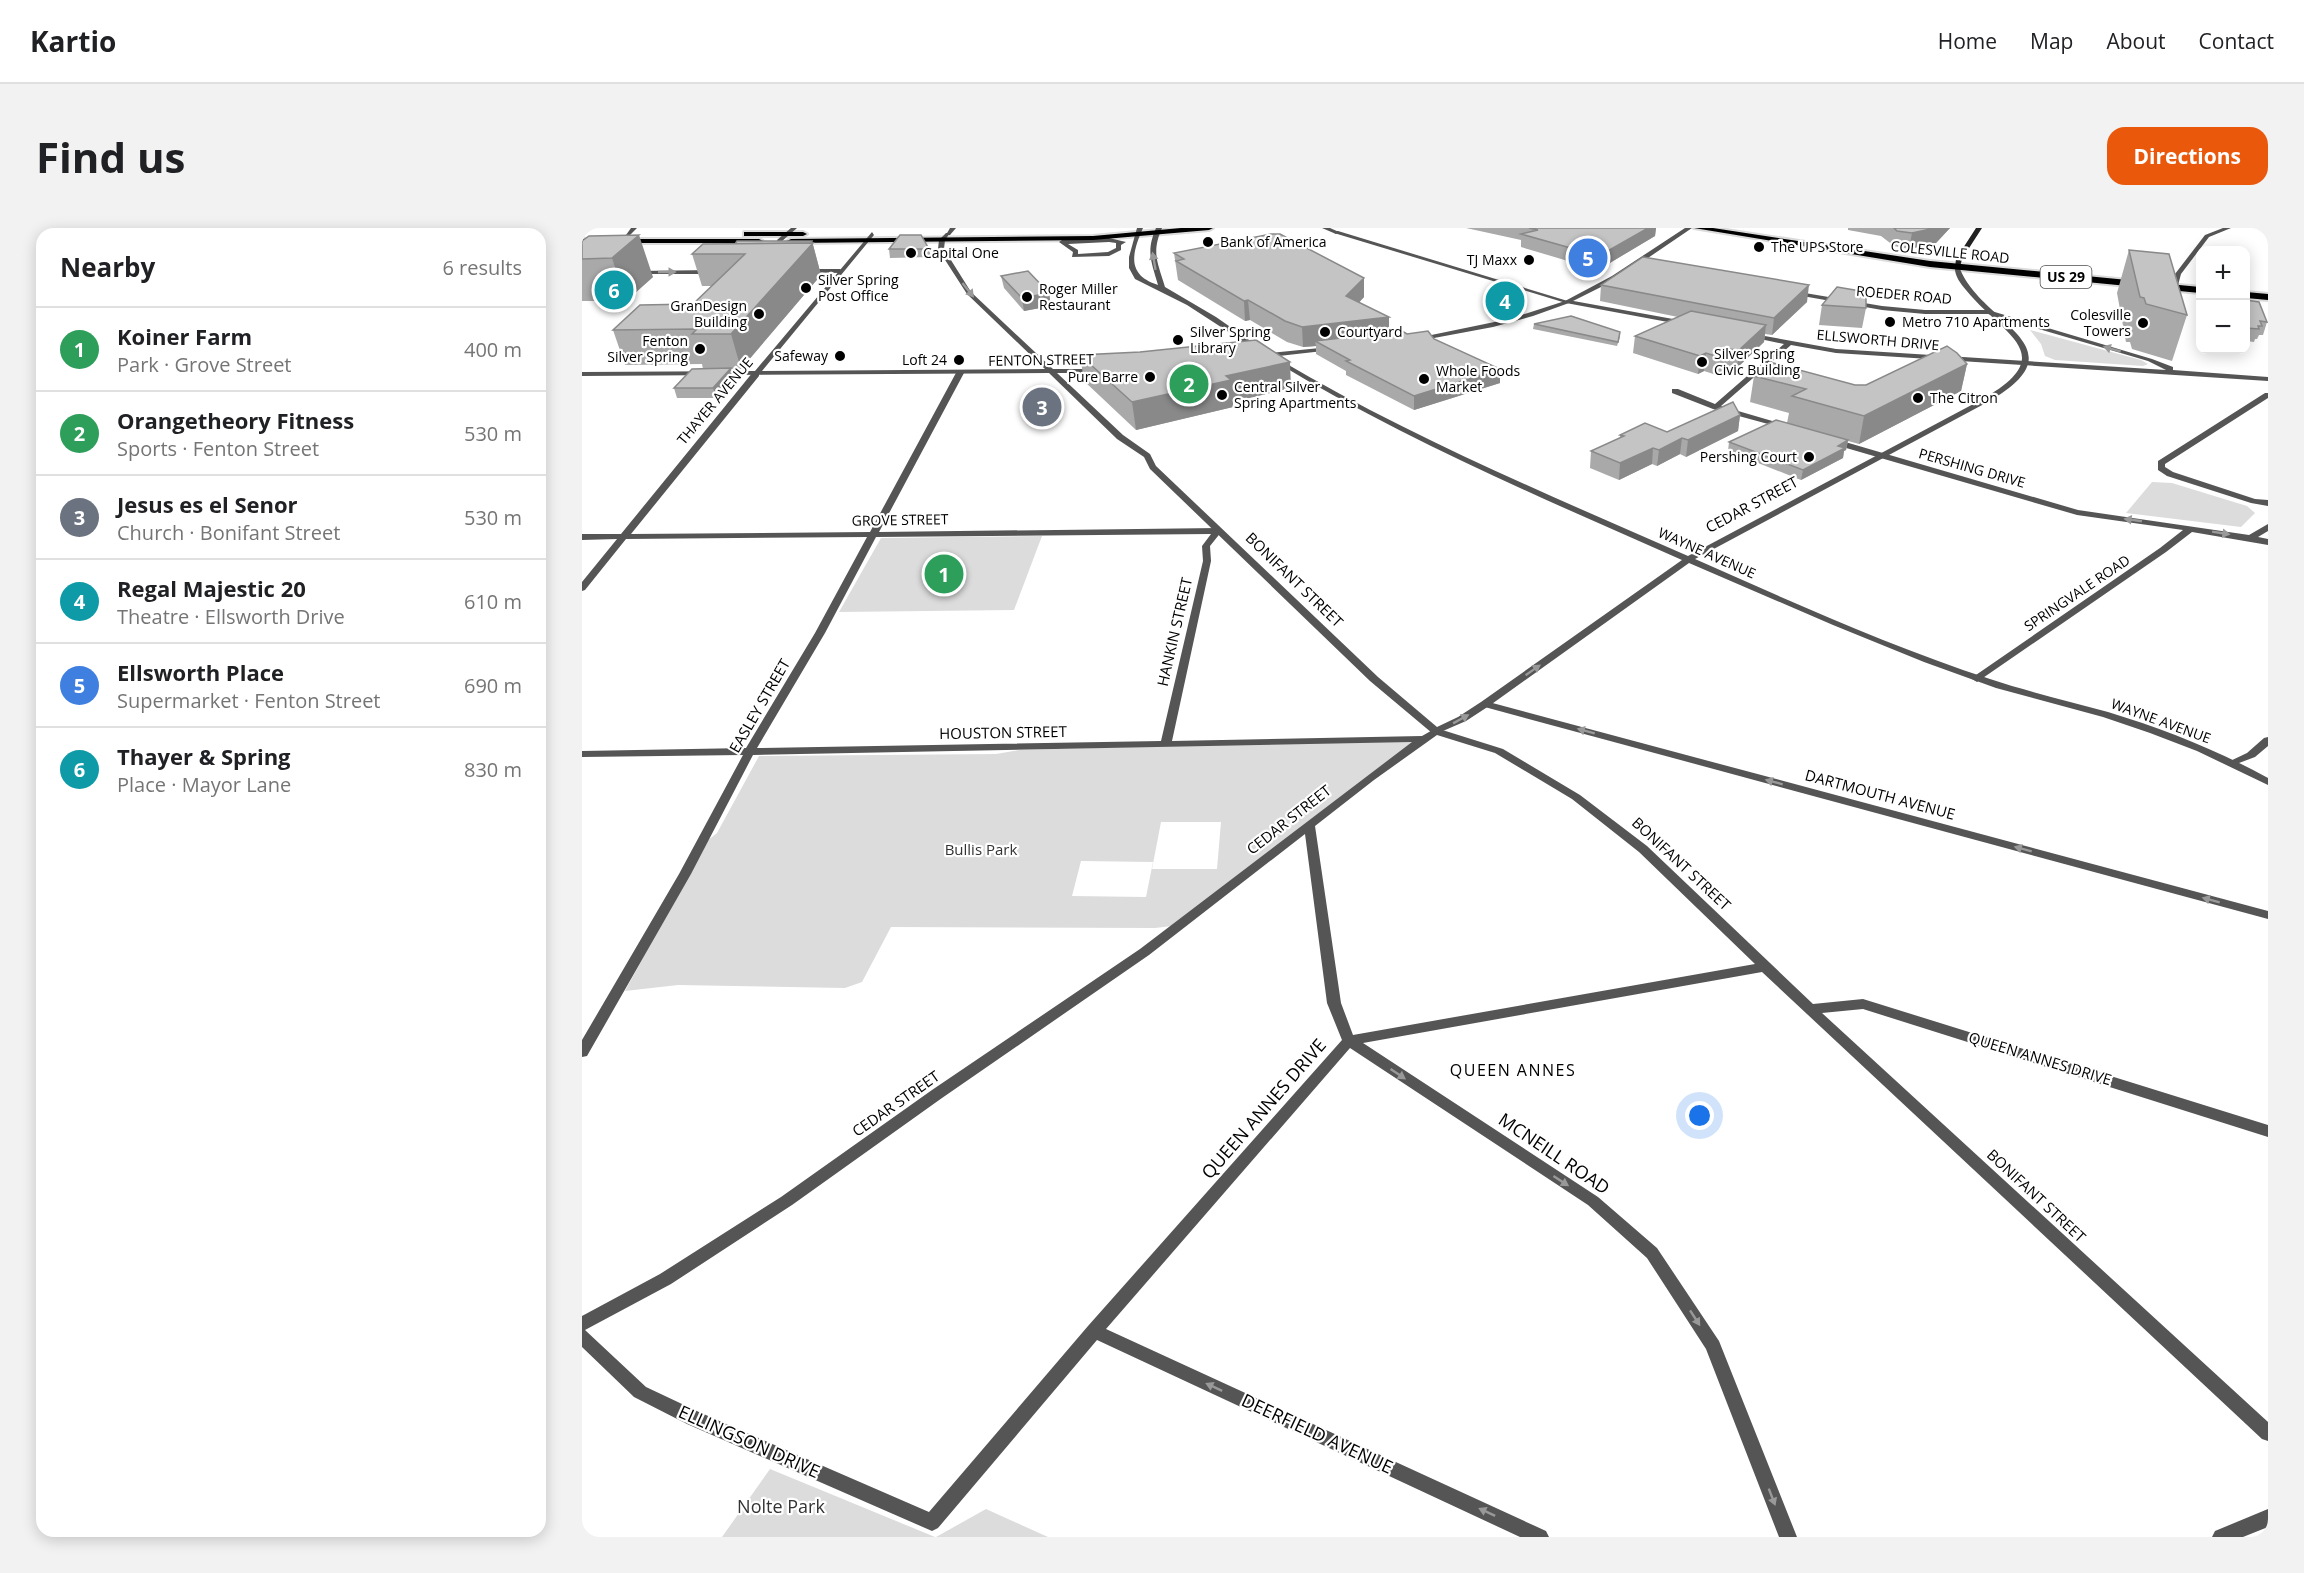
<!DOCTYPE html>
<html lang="en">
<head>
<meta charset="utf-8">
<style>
  body { margin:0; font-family:"Open Sans",sans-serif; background:#f2f2f2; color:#202124 }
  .controls { position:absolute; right:18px; top:18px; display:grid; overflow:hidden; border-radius:12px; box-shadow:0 3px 15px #0003 }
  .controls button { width:54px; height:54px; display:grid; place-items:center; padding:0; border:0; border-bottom:2px solid #e0e0e0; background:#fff; color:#202124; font:30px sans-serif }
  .you { position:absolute; left:1118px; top:888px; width:21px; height:21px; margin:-15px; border:4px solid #fff; border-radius:50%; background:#1a73e8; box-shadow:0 0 0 9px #1a73e833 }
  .badge { display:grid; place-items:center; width:39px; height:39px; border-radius:50%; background:#ea580c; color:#fff; font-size:20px; font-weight:700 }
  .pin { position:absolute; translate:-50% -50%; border:3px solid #fff; box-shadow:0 2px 6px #0006 }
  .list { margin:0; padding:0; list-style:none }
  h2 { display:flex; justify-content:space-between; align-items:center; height:78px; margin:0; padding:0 24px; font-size:26px }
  h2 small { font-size:20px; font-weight:400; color:#757577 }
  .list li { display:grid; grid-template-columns:39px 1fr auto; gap:18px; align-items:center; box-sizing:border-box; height:84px; padding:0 24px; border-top:2px solid #e0e0e0 }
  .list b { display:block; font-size:22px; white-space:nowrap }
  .list p { margin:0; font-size:20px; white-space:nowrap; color:#757577 }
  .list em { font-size:20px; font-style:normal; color:#757577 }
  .map { position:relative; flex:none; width:1686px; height:1309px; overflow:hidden; border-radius:18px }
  header { display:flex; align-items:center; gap:36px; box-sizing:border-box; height:84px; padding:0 30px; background:#fff; border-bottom:2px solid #e0e0e0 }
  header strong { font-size:28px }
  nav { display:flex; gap:33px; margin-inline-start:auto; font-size:21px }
  .intro { display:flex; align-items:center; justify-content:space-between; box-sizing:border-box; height:144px; padding:0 36px }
  h1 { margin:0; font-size:42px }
  .button { padding:15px 27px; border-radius:18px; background:#ea580c; color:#fff; font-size:21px; font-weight:700 }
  main { display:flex; gap:36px; padding:0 36px }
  aside { flex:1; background:#fff; border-radius:18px; box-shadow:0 3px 15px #0003 }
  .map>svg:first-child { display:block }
  .green { fill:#dcdcdc; fill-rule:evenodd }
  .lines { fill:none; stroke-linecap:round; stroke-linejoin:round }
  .trunk-casing { stroke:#dbdbdb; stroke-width:4 }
  .pedestrian { fill:#555; fill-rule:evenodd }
  .minor { fill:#555; fill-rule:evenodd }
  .tertiary { fill:#555; fill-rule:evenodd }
  .secondary { fill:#222; fill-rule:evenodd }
  .trunk { fill:#000; fill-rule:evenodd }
  .wall { fill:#a9a9a9 }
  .shaded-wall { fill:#898989 }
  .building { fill:#c4c4c4; stroke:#898989; stroke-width:1.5 }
  .oneway { fill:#999 }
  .poi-dot { fill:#000; stroke:#fff; stroke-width:2 }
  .labels { text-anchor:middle; stroke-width:4.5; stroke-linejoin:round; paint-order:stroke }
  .far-poi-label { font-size:14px; fill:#000; stroke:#fff; text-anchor:start }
  .far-street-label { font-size:14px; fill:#000; stroke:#fff }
  .shield { fill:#fff; stroke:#4c4c4c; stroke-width:1.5 }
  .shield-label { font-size:14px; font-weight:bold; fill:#000 }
  .street-label { font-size:15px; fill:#000; stroke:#fff }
  .park-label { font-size:15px; fill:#333; stroke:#fff }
  .neighbourhood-label { font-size:16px; letter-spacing:1.5px; fill:#000; stroke:#fff }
  .near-street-label { font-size:18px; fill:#000; stroke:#fff }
  .near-park-label { font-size:18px; fill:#333; stroke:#fff }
</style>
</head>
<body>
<header>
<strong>Kartio</strong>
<nav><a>Home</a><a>Map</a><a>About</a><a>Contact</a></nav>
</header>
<div class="intro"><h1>Find us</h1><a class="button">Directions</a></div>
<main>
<aside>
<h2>Nearby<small>6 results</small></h2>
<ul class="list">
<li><span class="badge" style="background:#2e9e5b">1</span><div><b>Koiner Farm</b><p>Park · Grove Street</p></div><em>400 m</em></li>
<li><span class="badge" style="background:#2e9e5b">2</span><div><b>Orangetheory Fitness</b><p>Sports · Fenton Street</p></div><em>530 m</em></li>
<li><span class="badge" style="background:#6b7280">3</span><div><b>Jesus es el Senor</b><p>Church · Bonifant Street</p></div><em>530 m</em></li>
<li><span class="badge" style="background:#0f9aa8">4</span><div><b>Regal Majestic 20</b><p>Theatre · Ellsworth Drive</p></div><em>610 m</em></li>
<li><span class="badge" style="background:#3f7fe0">5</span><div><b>Ellsworth Place</b><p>Supermarket · Fenton Street</p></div><em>690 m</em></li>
<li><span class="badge" style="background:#0f9aa8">6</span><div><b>Thayer &amp; Spring</b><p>Place · Mayor Lane</p></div><em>830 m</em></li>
</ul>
</aside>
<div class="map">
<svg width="1686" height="1309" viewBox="0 0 1686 1309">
  <rect width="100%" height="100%" fill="#fff"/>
  <!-- green -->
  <g class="green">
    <path d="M1448,102L1559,132L1566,136L1561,138L1473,132L1463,128L1459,116Z"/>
    <path d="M1570,254L1590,255L1665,278L1673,285L1659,299L1544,285Z"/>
    <path d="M460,308L432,382L257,384L299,310Z"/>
    <path d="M842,511L598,697L573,700L309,699L280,754L263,760L96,757L43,763L125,613L135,605L177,528L414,526L437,522ZM579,594H639L635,641H570ZM499,633L571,634L564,669L490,668Z"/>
    <path d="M188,1241L353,1309H140Z"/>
    <path d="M404,1281L466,1309H354Z"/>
  </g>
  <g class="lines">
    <!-- trunk casing -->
    <g class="trunk-casing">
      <g id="trunk">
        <path d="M599,0H631L627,2L511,12L209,15L205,13L209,11L511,8Z"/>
        <path d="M1112,0H1131L1348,33L1618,59V65L1348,39Z"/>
        <path d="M162,4H221L225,6L221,8H162Z"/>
        <path d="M0,11H177L181,13L177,15H0Z"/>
        <path d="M1664,64L1686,66V72L1664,70Z"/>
      </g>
    </g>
    <!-- pedestrian -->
    <g class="pedestrian">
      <path d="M752,3H756L989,74L984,75L752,5Z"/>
      <path d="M527,10L544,14L539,17V22L527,28L490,29L491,24L477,14L480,12ZM527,14L534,15V20L526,24L496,26V22L486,16Z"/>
    </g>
    <!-- minor -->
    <g class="minor">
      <path d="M49,0H55L48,7H44Z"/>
      <path d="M209,0H215L199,14H195V12Z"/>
      <path d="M368,0H374L368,7H364Z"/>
      <path d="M740,0H748L757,4L754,6Z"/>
      <path d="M1641,0H1649L1627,9L1599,46L1595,61H1591L1593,46L1623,7Z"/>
      <path d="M223,41H258L261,43L258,45L221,44Z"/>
      <path d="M55,43L131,42L134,44L131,46H53Z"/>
      <path d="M1211,63L1300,78L1343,82H1406L1570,131L1591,139V142L1686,149V153L1254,125L1209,117L1139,178L1204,197V201L1131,181L1090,165V161H1096L1133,176L1202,116L1164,108L1163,107L1166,105L1254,121L1584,142L1566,133L1406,86H1343L1300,82L1209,66V64Z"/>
      <path d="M986,72L1102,93L1105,95L1102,97L984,75V73Z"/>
      <path d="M375,143L382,145L297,304L636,300L640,303L628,318L629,333L590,513L840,508L854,500L921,521L998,567L1065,618L1231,776L1281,771L1686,897V909L1281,781L1240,785L1686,1194V1213L1680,1211L1180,744L781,815L1016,969L1075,1020L1137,1113L1215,1309H1197L1124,1121L1065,1030L1006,977L768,820L524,1101L964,1303L967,1309H938L515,1112L356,1300L350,1303L105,1196L52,1169L0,1119V1088L78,1046L199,969L350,862L558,721L830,514L171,527L109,646L5,828L0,829V812L97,646L161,527L0,529V523L164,520L233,405L285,309L44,311L3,362L0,363V354L35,311L0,312V306H39L171,144H177V148L49,306L288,304ZM629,306L620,318L621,333L579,513L175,520L243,405L294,309ZM855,507L913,525L990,571L1057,624L1173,736L771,807L759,775L733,598L792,552ZM723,606L745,775L760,812L506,1098L347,1284L117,1184L64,1159L3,1102L89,1056L210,977L360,870L567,727Z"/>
      <path d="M1683,165H1686V170L1583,236V239L1591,244L1673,271L1686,272V278L1669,275L1585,248L1576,242V233Z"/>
      <path d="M1247,211H1253L1496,282L1667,307L1686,296V303L1676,309L1686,311V317L1610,304L1584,324L1395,454L1390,451L1391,449L1578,320L1601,302L1495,287L1247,215Z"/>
      <path d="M903,473L1686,683V691L899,478L898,476Z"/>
      <path d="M1686,509V518L1673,529L1649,538L1644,535L1665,525L1682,510Z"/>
    </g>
    <!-- tertiary -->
    <g class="tertiary">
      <path d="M555,0H561C550,25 544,47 576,57C569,33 564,23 574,0H580C569,25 576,35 583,59L634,89L680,121V123H676L605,77L553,51L547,40V29Z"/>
      <path d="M1103,0H1110L1035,51L987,75L951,88L911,99L852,110L833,113L830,111L927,91L983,73L1030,48Z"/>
      <path d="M290,4L292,7L180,143L463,141L385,66L356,21L357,12L364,5H368L363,12L362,21L389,64L471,141H518L519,143L515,145H475L541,207L568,226L574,238L796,449L855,499L876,489L899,474L1100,332C962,271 823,212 694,134V132H698C828,209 967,267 1106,328L1397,173C1482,126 1421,108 1384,62C1378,55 1372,47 1373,38H1377C1397,97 1507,118 1402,176L1113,331C1210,374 1307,418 1408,451C1447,464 1487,473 1526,484C1582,501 1635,522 1686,550V557L1615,523L1568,505L1521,489L1414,460L1342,434L1251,397L1107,335L907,478L884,493L854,506L850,505L788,453L568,241L562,229L535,211L467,145L0,148V144L173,143Z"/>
      <path d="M748,119L750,120V122L687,129L684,127L687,125Z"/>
      <path d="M1686,1281V1299L1661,1309H1630L1633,1303Z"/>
    </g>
    <!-- secondary -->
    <path class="secondary" d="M1394,0H1400L1380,31L1378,39L1373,40L1374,31Z"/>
    <!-- trunk -->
    <use href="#trunk" class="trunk"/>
  </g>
  <!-- wall -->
  <g class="wall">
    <path d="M884,0H1074L1073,8L1016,42L939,19V12Z"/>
    <path d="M1266,0H1368L1354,15L1327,21L1312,18L1299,8L1266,2Z"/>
    <path d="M0,13L71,49L44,73H0Z"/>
    <path d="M230,13L239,47L159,141H149L152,150L134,170H95L92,160L121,141L120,136L43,137L31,102L111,76L130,58H120L110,26L153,16Z"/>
    <path d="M307,21H347L349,29L308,30Z"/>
    <path d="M1547,22L1605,87L1590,133L1550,121L1548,114H1544L1535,65Z"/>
    <path d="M592,25L782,50V69L777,74L807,105L825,106L852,111L918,155L832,182L764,147V143L734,126V118L721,119L705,114L668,92L663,93L596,52Z"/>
    <path d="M419,48L467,65L469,78L442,83L422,60Z"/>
    <path d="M1019,57L1225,74L1190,107L1183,106L1182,114L1155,140L1143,139L1141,149L1122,143L1116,146L1051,125L1053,108L1096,89L1018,73Z"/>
    <path d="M1664,72L1685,94L1681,107H1677L1675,111H1673L1672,114L1664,113Z"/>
    <path d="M1240,77L1284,80L1280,100L1237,97Z"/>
    <path d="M952,96L1038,104V109L1035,118L951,101Z"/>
    <path d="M498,127L709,160L651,174V179L554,202L502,153Z"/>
    <path d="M1385,136L1379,163L1277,216L1266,213L1264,222L1262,223L1261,230L1219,252L1146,223L1147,214L1205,195L1207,185L1168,174L1172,148L1273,157H1284Z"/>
    <path d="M1158,187L1156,203L1104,229L1098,226L1075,238L1070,236L1037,252L1008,240L1009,223L1038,210V207L1085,204Z"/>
  </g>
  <!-- shaded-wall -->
  <g class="shaded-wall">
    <path d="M1066,0H1074L1073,8L1016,42L1017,28Z"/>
    <path d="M1353,0H1368L1354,15L1327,21L1330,5Z"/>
    <path d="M57,7L71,49L44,73L30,30Z"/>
    <path d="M230,13L239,47L159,141L149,106Z"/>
    <path d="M782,50V69L765,88L764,68Z"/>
    <path d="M1227,57L1225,74L1190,107L1192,90Z"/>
    <path d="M467,65L469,78L442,83L440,70Z"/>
    <path d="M666,72L668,92L663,93L662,73Z"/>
    <path d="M807,89V109L733,113L734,118L721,119L720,99Z"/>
    <path d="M1184,97L1182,114L1155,140L1157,122Z"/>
    <path d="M1124,125L1122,143L1116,146L1118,128Z"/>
    <path d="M708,134L709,160L651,174V179L554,202L550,174L644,148Z"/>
    <path d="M1385,136L1379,163L1277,216L1282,188Z"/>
    <path d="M149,140L152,150L134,170L131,160Z"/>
    <path d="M918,141V155L832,182V168Z"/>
    <path d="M1158,187L1156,203L1104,229L1106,212Z"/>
    <path d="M1100,210L1098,226L1075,238L1077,222Z"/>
    <path d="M1266,212L1264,222L1262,223L1261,230L1219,252L1221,242L1256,218Z"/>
    <path d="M1071,220L1070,236L1037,252L1038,235Z"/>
  </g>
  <!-- building -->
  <g class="building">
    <path d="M947,0H1066L1017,28L939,6L956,2Z"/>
    <path d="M1312,0H1353L1330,5L1315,3Z"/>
    <path d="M689,6H698L782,50L764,68L807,89L720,99L703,93L666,72L662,73L594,33L602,31L592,25Z"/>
    <path d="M57,7L30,30L0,31V13L7,8Z"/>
    <path d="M318,7H339L347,21H307Z"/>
    <path d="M155,13H230L229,15L153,16Z"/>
    <path d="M231,15L149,106H110L115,101L31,102L58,77L111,76L163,26H110L121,16Z"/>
    <path d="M1547,22L1587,26L1605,87L1564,76L1562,70L1558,69Z"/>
    <path d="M1061,29L1227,57L1192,90L1019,57Z"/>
    <path d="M446,43L467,65L440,70L419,48Z"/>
    <path d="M1255,59L1284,64V80L1240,77Z"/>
    <path d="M1664,72L1677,74L1685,94L1678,93L1680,98H1676L1677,101L1664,100Z"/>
    <path d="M1109,83L1184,97L1157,122L1145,121L1143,131L1124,125L1118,128L1053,108Z"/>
    <path d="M989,88L1038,104L1036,114L952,96Z"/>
    <path d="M820,103L825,106L846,103L852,111L918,141L832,168L764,133L768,132L733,113Z"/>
    <path d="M674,112L708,134L644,148L649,152L550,174L498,127L558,124Z"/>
    <path d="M1365,118L1375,125L1385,136L1282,188L1210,168L1224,161L1172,148L1188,134L1273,157H1284Z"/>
    <path d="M149,140L131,160H92L110,141Z"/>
    <path d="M1151,174L1158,187L1106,212L1100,210L1077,222L1071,220L1038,235L1009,223L1042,208L1038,207L1063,195L1085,204Z"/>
    <path d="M1194,192L1266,212L1256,218L1263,220L1221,242L1147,214Z"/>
  </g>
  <!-- one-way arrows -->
  <defs><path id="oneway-solid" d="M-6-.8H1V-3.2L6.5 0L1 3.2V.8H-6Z" transform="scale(1.5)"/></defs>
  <g class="oneway">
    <use href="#oneway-solid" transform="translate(572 33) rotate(-100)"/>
    <use href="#oneway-solid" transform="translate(85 44)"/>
    <use href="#oneway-solid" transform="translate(386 62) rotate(52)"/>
    <use href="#oneway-solid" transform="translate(1530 121) rotate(-164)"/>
    <use href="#oneway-solid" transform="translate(1551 292) rotate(-172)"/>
    <use href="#oneway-solid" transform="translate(1639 305) rotate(9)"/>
    <use href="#oneway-solid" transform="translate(951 442) rotate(-35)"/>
    <use href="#oneway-solid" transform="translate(879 491) rotate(-29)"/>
    <use href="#oneway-solid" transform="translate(1004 503) rotate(-165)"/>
    <use href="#oneway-solid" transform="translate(1192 554) rotate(-165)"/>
    <use href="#oneway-solid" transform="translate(1441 621) rotate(-165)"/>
    <use href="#oneway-solid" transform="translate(1629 672) rotate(-165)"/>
    <use href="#oneway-solid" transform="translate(816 846) rotate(34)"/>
    <use href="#oneway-solid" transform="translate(979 953) rotate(33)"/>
    <use href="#oneway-solid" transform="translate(1113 1090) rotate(57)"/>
    <use href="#oneway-solid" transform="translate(632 1159) rotate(-155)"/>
    <use href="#oneway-solid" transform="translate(1190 1269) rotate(69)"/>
    <use href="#oneway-solid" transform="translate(905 1284) rotate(-155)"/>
  </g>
  <!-- markers -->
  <g class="poi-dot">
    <circle cx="626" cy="14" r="6"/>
    <circle cx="1177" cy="19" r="6"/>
    <circle cx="329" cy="25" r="6"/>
    <circle cx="947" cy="32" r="6"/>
    <circle cx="224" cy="60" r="6"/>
    <circle cx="445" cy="69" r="6"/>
    <circle cx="177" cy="86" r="6"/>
    <circle cx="1308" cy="94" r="6"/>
    <circle cx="1561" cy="95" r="6"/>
    <circle cx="743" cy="104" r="6"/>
    <circle cx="596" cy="112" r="6"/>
    <circle cx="118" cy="121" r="6"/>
    <circle cx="258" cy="128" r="6"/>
    <circle cx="377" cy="132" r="6"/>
    <circle cx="1120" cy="134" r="6"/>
    <circle cx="568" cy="149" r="6"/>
    <circle cx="842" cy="151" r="6"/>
    <circle cx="640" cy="167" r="6"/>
    <circle cx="1336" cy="170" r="6"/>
    <circle cx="1227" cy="229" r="6"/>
  </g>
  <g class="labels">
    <!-- far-poi labels -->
    <g class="far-poi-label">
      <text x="638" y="19">Bank of America</text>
      <text x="1189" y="24">The UPS Store</text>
      <text x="341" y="30">Capital One</text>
      <text x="935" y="37" text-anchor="end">TJ Maxx</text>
      <text x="236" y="57">Silver Spring<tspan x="236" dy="16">Post Office</tspan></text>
      <text x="457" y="66">Roger Miller<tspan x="457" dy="16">Restaurant</tspan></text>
      <text x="165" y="83" text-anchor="end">GranDesign<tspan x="165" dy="16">Building</tspan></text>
      <text x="1549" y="92" text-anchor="end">Colesville<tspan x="1549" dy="16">Towers</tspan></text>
      <text x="1320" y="99">Metro 710 Apartments</text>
      <text x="608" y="109">Silver Spring<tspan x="608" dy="16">Library</tspan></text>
      <text x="755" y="109">Courtyard</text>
      <text x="106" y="118" text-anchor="end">Fenton<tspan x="106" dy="16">Silver Spring</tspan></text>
      <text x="1132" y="131">Silver Spring<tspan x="1132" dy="16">Civic Building</tspan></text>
      <text x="246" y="133" text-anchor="end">Safeway</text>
      <text x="365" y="137" text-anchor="end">Loft 24</text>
      <text x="854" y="148">Whole Foods<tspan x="854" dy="16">Market</tspan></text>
      <text x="556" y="154" text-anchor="end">Pure Barre</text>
      <text x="652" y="164">Central Silver<tspan x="652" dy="16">Spring Apartments</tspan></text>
      <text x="1348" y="175">The Citron</text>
      <text x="1215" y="234" text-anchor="end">Pershing Court</text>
    </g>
    <!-- far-street labels -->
    <g class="far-street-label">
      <text transform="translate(1368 24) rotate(6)" y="5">COLESVILLE ROAD</text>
      <text transform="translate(1322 67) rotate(5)" y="5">ROEDER ROAD</text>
      <text transform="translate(1296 112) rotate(5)" y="5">ELLSWORTH DRIVE</text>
      <text transform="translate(459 132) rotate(-1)" y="5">FENTON STREET</text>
      <text transform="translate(133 173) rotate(-50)" y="5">THAYER AVENUE</text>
      <text transform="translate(1390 240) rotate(16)" y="5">PERSHING DRIVE</text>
      <text transform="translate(318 292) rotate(-1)" y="5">GROVE STREET</text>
      <text transform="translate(1125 325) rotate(24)" y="5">WAYNE AVENUE</text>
      <text transform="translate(1495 365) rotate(-34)" y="5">SPRINGVALE ROAD</text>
      <text transform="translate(1579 493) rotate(20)" y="5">WAYNE AVENUE</text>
    </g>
    <!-- shield labels -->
    <rect class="shield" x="1458.5" y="38" width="51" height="22" rx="4.5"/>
    <g class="shield-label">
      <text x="1484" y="54">US 29</text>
    </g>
    <!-- street labels -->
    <g class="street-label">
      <text transform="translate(1170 277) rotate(-28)" y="5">CEDAR STREET</text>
      <text transform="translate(712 352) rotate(44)" y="5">BONIFANT STREET</text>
      <text transform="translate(593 404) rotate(-77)" y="5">HANKIN STREET</text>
      <text transform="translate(178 478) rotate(-60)" y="5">EASLEY STREET</text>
      <text transform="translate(421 505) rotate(-1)" y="5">HOUSTON STREET</text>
      <text transform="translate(1298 567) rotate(15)" y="5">DARTMOUTH AVENUE</text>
      <text transform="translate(707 592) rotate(-38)" y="5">CEDAR STREET</text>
      <text transform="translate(1099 636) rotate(43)" y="5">BONIFANT STREET</text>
      <text transform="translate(1458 831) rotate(17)" y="5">QUEEN ANNES DRIVE</text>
      <text transform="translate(314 876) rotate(-35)" y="5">CEDAR STREET</text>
      <text transform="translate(1454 968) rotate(43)" y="5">BONIFANT STREET</text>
    </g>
    <!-- park labels -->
    <g class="park-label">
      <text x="399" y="627">Bullis Park</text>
    </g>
    <!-- neighbourhood labels -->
    <g class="neighbourhood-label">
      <text x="931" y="848">QUEEN ANNES</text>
    </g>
    <!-- near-street labels -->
    <g class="near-street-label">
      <text transform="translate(682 881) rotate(-49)" y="6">QUEEN ANNES DRIVE</text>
      <text transform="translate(972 926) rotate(34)" y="6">MCNEILL ROAD</text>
      <text transform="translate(735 1206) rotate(25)" y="6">DEERFIELD AVENUE</text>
      <text transform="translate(167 1214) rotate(24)" y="6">ELLINGSON DRIVE</text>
    </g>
    <!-- near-park labels -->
    <g class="near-park-label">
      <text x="199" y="1285">Nolte Park</text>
    </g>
  </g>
</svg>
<div class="controls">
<button>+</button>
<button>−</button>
</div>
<div class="you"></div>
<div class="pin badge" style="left:362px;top:346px;background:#2e9e5b">1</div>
<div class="pin badge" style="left:607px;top:156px;background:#2e9e5b">2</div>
<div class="pin badge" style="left:460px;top:179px;background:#6b7280">3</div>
<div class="pin badge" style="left:923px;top:73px;background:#0f9aa8">4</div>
<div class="pin badge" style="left:1006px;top:30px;background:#3f7fe0">5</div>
<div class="pin badge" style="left:32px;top:62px;background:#0f9aa8">6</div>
</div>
</main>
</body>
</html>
